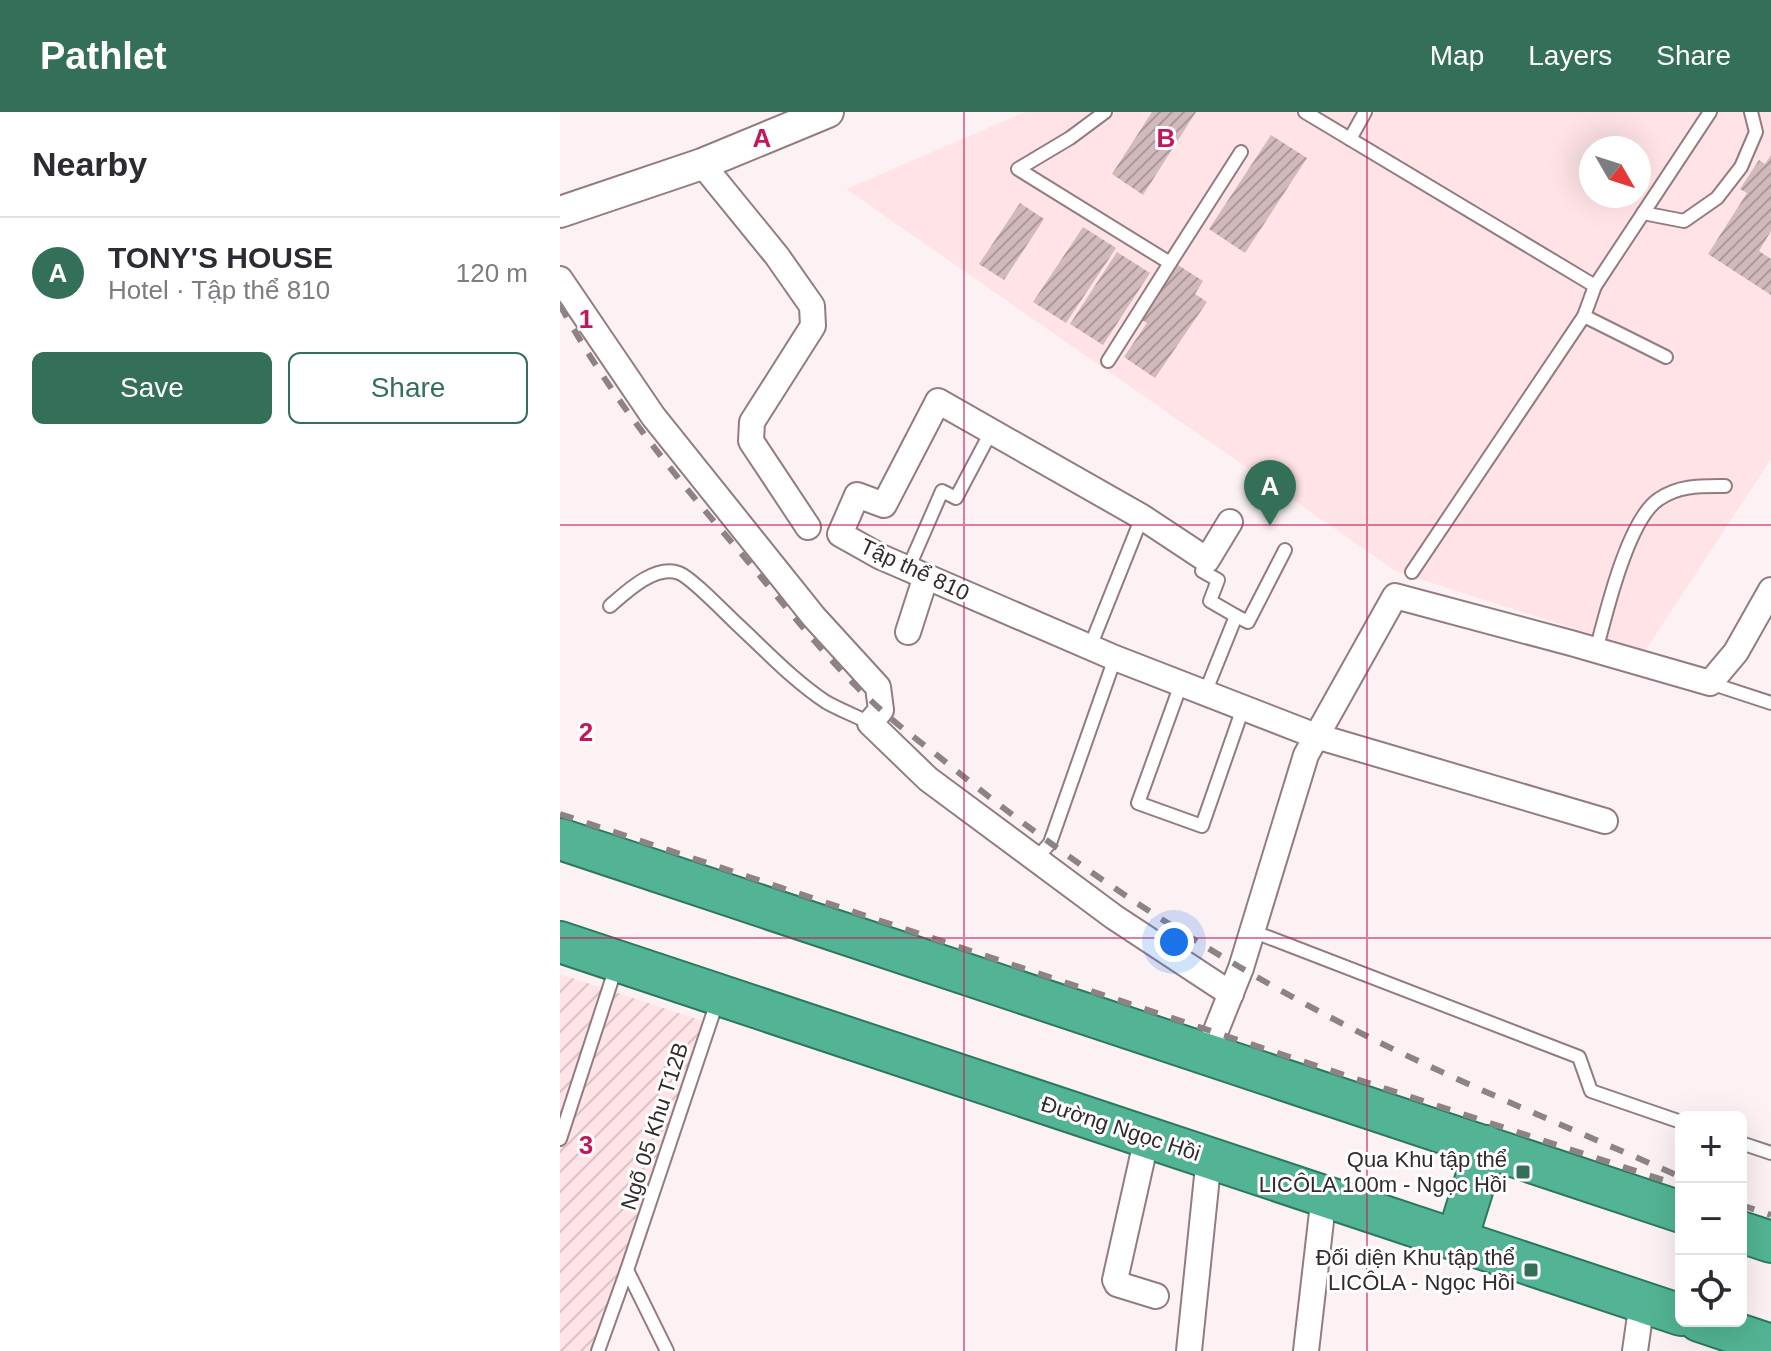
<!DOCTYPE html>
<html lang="en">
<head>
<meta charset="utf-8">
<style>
  body { margin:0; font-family:Helvetica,sans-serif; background:#f7f7f7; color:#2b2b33 }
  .controls { position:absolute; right:24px; bottom:24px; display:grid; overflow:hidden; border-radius:12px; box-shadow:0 8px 32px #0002 }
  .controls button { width:72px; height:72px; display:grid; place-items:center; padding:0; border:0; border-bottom:2px solid #e1e1e2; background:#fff; color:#2b2b33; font:40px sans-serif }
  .compass { position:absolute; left:1019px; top:24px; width:72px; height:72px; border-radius:50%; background:#fff; box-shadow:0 8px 32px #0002; rotate:129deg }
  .you { position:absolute; left:614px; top:830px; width:28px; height:28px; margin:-20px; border:6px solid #fff; border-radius:50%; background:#1a73e8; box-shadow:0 0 0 12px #1a73e833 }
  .badge { display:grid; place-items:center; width:52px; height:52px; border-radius:50%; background:#346f58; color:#fff; font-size:26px; font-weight:700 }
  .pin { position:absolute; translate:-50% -66px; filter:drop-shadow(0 2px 4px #0008) }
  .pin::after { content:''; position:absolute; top:42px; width:28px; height:24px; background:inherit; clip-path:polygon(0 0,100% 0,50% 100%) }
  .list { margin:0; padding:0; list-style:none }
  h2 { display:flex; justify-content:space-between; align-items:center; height:104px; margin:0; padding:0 32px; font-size:34px }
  h2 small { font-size:26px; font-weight:400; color:#7c7c81 }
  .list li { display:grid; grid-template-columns:52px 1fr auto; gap:24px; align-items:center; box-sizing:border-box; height:112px; padding:0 32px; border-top:2px solid #e1e1e2 }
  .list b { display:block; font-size:30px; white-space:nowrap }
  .list p { margin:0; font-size:26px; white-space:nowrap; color:#7c7c81 }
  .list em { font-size:26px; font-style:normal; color:#7c7c81 }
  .actions { display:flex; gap:16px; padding:24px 32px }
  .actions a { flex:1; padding:18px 0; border:2px solid #346f58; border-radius:12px; text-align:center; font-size:28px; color:#346f58 }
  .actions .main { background:#346f58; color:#fff }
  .icon { flex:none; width:44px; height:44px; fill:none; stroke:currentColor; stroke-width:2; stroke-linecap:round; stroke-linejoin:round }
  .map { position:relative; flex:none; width:1211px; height:1239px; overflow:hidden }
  header { display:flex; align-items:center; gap:48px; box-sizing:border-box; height:112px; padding:0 40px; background:#346f58; color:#fff }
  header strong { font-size:38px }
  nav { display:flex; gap:44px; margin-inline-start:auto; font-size:28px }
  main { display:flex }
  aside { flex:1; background:#fff }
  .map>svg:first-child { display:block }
  .built { fill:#ffe3e6; fill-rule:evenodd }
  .industrial { fill:url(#industrial-furrows) }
  .building { fill:url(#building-hatch) }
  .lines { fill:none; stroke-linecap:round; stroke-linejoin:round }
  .service-casing { stroke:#937c7f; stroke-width:16 }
  .minor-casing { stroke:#937c7f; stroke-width:28 }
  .tertiary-casing { stroke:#937c7f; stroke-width:34 }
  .trunk-casing { stroke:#2b785e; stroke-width:44 }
  .service { stroke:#fff; stroke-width:12 }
  .minor { stroke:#fff; stroke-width:24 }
  .tertiary { stroke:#fff; stroke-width:30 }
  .trunk { stroke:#52b494; stroke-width:40 }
  .rail { stroke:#8d8384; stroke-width:6; stroke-dasharray:14 14; stroke-linecap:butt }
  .grid { fill:none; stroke:#c2185b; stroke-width:2; stroke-opacity:0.55 }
  .poi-dot { fill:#346f58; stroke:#fff; stroke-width:3 }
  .labels { text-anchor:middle; stroke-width:6; stroke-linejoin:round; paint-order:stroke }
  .street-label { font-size:22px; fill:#332a2b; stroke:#fff }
  .poi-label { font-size:22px; fill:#332a2b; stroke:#fff; text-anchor:end }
  .grid-label { font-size:26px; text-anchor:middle; font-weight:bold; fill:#c2185b; stroke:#fff; stroke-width:6; stroke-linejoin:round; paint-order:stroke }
</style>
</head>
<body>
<header>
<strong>Pathlet</strong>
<nav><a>Map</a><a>Layers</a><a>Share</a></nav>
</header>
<main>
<aside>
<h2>Nearby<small></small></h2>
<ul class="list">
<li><span class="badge">A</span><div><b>TONY'S HOUSE</b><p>Hotel · Tập thể 810</p></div><em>120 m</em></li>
</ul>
<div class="actions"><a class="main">Save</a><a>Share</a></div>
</aside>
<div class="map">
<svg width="1211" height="1239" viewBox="0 0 1211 1239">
  <defs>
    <pattern id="industrial-furrows" width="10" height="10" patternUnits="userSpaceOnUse" patternTransform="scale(2)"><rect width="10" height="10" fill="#ffe3e6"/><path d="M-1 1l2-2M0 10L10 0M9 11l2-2" fill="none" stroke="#dbc3c5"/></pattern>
    <pattern id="building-hatch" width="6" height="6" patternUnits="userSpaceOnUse" patternTransform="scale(2)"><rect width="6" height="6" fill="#d2babc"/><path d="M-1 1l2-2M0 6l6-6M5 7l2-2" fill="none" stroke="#ab9799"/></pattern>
  </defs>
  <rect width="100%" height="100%" fill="#fdf2f3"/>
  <!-- built -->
  <path class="built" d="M465,0H1211V347L1085,539L837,460L286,77ZM1031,36H1079V84H1031Z"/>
  <!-- industrial -->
  <path class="industrial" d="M0,862L143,909L42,1239H0Z"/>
  <!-- building -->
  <g class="building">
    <path d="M592,0H636L583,83L552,62Z"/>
    <path d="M711,23L747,46L685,141L649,117Z"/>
    <path d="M1211,43V119L1199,139L1211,147V183L1148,142L1187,81L1180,77L1199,48L1205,52Z"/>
    <path d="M460,91L484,107L444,168L419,152Z"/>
    <path d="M523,115L556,136L506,211L473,190Z"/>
    <path d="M557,140L590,161L543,233L510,212Z"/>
    <path d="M618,153L643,169L635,182L647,190L595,266L564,245L587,211L582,208Z"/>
  </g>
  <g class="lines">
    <!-- service casing -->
    <g class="service-casing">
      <g id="service">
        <path d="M545,0L510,26L458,57L610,151L681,40"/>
        <path d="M745,0L1035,174"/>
        <path d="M790,27L805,0"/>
        <path d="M1083,101L1124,109L1157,86L1181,55L1196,20L1191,0"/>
        <path d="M1024,204L1106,245"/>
        <path d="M548,249L610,151"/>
        <path d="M647,448L642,459L658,468L650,489L676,504"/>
        <path d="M348,457L382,379L396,386L432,318"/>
        <path d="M852,460L1024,204L1035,174L1150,0"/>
        <path d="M50,494C66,480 95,452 119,461C132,466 166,502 178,513C206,539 234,569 266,590C280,598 296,604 310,611"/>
        <path d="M530,535L582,405"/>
        <path d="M1036,539C1046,501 1068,407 1099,387C1119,373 1141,374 1165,374"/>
        <path d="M1150,571L1211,591"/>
        <path d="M621,572L578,691L642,714L683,596"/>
        <path d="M645,581L676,504L688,510L725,438"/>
        <path d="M476,747L490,731L555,546"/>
        <path d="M692,819L1019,945L1031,979L1121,1010"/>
        <path d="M0,1027L57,852"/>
        <path d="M1181,1031L1211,1041"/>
        <path d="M67,1158L107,1239"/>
        <path d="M38,1239L67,1158L157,890"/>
      </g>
    </g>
    <!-- minor casing -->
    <g class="minor-casing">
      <g id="minor">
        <path d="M142,52L217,144L252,194L253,214L192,310L191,329L248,415"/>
        <path d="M0,167L93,304L254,505L318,575L321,598L310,611L368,667L554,805L671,882"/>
        <path d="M670,410L647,448L582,405L378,289L324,393L297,383L280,422L321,445L555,546L756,624L1045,709"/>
        <path d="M348,520L366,464"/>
        <path d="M647,941L681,856L746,643L835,484L1011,531L1150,571L1176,540L1211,478"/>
        <path d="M587,1025L555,1168L557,1172L596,1184"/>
        <path d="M629,1239L649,1045"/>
        <path d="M746,1239L764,1083"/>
        <path d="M1075,1239L1082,1190"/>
      </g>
    </g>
    <!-- tertiary casing -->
    <g class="tertiary-casing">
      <path id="tertiary" d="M0,100L142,52L268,0"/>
    </g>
    <!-- trunk casing -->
    <g class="trunk-casing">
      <g id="trunk">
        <path d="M0,727L1121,1100"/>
        <path d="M0,830L1121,1203"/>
        <path d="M1181,1120L1211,1130"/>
        <path d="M897,1127L926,1034"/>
        <path d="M1139,1209L1211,1233"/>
      </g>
    </g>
    <!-- service -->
    <use href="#service" class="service"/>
    <!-- minor -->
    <use href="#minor" class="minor"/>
    <!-- tertiary -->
    <use href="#tertiary" class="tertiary"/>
    <!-- trunk -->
    <use href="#trunk" class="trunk"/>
    <!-- rail -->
    <g class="rail">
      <path d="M0,193C49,283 113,362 180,440C225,493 268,550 320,597C342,617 366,634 388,652C525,764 676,861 835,938C929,983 1026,1023 1121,1065"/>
      <path d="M0,702L684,930L1106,1069"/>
      <path d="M1181,1093L1211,1103"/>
    </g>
  </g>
  <!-- grid -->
  <path class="grid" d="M404,0V1239M807,0V1239M0,413H1211M0,826H1211"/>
  <!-- markers -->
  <g class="poi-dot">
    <rect x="955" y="1052" width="16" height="16" rx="4"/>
    <rect x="963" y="1150" width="16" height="16" rx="4"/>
  </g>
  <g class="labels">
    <!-- street labels -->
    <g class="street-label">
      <text transform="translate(355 457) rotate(25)" y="8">Tập thể 810</text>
      <text transform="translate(94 1014) rotate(-72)" y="8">Ngõ 05 Khu T12B</text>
      <text transform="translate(561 1016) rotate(18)" y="8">Đường Ngọc Hồi</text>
    </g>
    <!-- poi labels -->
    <g class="poi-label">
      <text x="947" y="1055">Qua Khu tập thể<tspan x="947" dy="25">LICÔLA 100m - Ngọc Hồi</tspan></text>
      <text x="955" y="1153">Đối diện Khu tập thể<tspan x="955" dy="25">LICÔLA - Ngọc Hồi</tspan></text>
    </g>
  </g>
  <g class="grid-label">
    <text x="202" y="35">A</text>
    <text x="606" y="35">B</text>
    <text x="26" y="216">1</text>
    <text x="26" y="629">2</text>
    <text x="26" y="1042">3</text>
  </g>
</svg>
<div class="controls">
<button>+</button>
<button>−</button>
<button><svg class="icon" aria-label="locate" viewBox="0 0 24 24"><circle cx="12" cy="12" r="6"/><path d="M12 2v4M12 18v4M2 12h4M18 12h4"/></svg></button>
</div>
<svg class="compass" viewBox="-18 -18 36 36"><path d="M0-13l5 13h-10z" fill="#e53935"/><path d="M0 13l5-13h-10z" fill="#7c7c81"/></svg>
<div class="you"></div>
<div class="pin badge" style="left:710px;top:414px">A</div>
</div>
</main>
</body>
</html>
